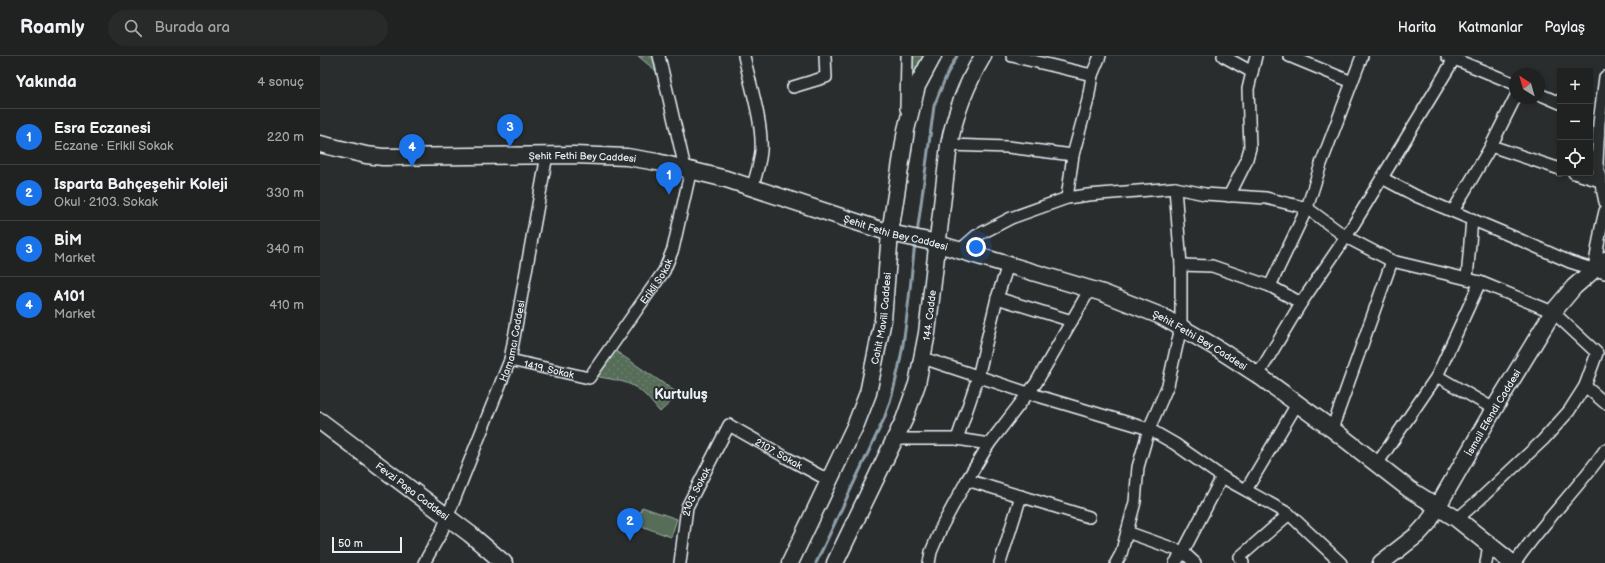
<!DOCTYPE html>
<html lang="tr">
<head>
<meta charset="utf-8">
<style>
  body { margin:0; font-family:"Balsamiq Sans",sans-serif; background:#282a2a; color:#f1f3f6 }
  .controls { position:absolute; right:12px; top:12px; display:grid; overflow:hidden; border-radius:0px; box-shadow:0 2px 6px #0003 }
  .controls button { width:36px; height:36px; display:grid; place-items:center; padding:0; border:0; border-bottom:1px solid #3d3f40; background:#202222; color:#f1f3f6; font:20px sans-serif }
  .compass { position:absolute; left:1189px; top:12px; width:36px; height:36px; border-radius:50%; background:#202222; box-shadow:0 2px 6px #0003; rotate:323deg }
  .scale { position:absolute; left:12px; bottom:10px; width:70px; box-sizing:border-box; padding-left:4px; border:2px solid #e8f1f8; border-top:0; font-size:11px; line-height:14px; white-space:nowrap; color:#e8f1f8; -webkit-text-stroke:3px #2a2d2e; paint-order:stroke }
  .you { position:absolute; left:656px; top:191px; width:14px; height:14px; margin:-10px; border:3px solid #fff; border-radius:50%; background:#1a73e8; box-shadow:0 0 0 6px #1a73e833 }
  .badge { display:grid; place-items:center; width:26px; height:26px; border-radius:50%; background:#1a73e8; color:#fff; font-size:13px; font-weight:700 }
  .pin { position:absolute; translate:-50% -33px; filter:drop-shadow(0 1px 2px #0008) }
  .pin::after { content:''; position:absolute; top:21px; width:14px; height:12px; background:inherit; clip-path:polygon(0 0,100% 0,50% 100%) }
  .list { margin:0; padding:0; list-style:none }
  h2 { display:flex; justify-content:space-between; align-items:center; height:52px; margin:0; padding:0 16px; font-size:17px }
  h2 small { font-size:13px; font-weight:400; color:#a2a4a5 }
  .list li { display:grid; grid-template-columns:26px 1fr auto; gap:12px; align-items:center; box-sizing:border-box; height:56px; padding:0 16px; border-top:1px solid #3d3f40 }
  .list b { display:block; font-size:15px; white-space:nowrap }
  .list p { margin:0; font-size:13px; white-space:nowrap; color:#a2a4a5 }
  .list em { font-size:13px; font-style:normal; color:#a2a4a5 }
  .icon { flex:none; width:22px; height:22px; fill:none; stroke:currentColor; stroke-width:2; stroke-linecap:round; stroke-linejoin:round }
  .map { position:relative; flex:none; width:1285px; height:507px; overflow:hidden }
  header { display:flex; align-items:center; gap:24px; box-sizing:border-box; height:56px; padding:0 20px; background:#202222; border-bottom:1px solid #3d3f40 }
  header strong { font-size:19px }
  nav { display:flex; gap:22px; margin-inline-start:auto; font-size:14px }
  .search { width:280px; height:36px; background:#282a2a; display:flex; align-items:center; gap:10px; box-sizing:border-box; padding:0 14px; border-radius:22px; color:#a2a4a5; font-size:15px }
  main { display:flex }
  aside { flex:1; background:#202222 }
  .map>svg:first-child { display:block }
  .park { fill:url(#park-dots); stroke:#9fafa8 }
  .pitch { fill:#566d59; stroke:#9fafa8 }
  .lines { fill:none; stroke-linecap:round; stroke-linejoin:round }
  .stream { stroke:#8ea0ab; stroke-width:3 }
  .street-casing { stroke:#e8f1f8; stroke-width:14 }
  .secondary-casing { stroke:#e8f1f8; stroke-width:19 }
  .street { stroke:#2a2d2e; stroke-width:11 }
  .secondary { stroke:#2a2d2e; stroke-width:16 }
  .labels { text-anchor:middle; stroke-width:4; stroke-linejoin:round; paint-order:stroke }
  .street-label { font-size:10px; fill:#e8f1f8; stroke:#2a2d2e }
  .district-label { font-size:14px; font-weight:bold; fill:#e8f1f8; stroke:#2a2d2e }
</style>
</head>
<body>
<header>
<strong>Roamly</strong>
<div class="search"><svg class="icon" aria-label="search" viewBox="0 0 24 24"><circle cx="10" cy="10" r="6"/><path d="M15 15l6 6"/></svg>Burada ara</div>
<nav><a>Harita</a><a>Katmanlar</a><a>Paylaş</a></nav>
</header>
<main>
<aside>
<h2>Yakında<small>4 sonuç</small></h2>
<ul class="list">
<li><span class="badge">1</span><div><b>Esra Eczanesi</b><p>Eczane · Erikli Sokak</p></div><em>220 m</em></li>
<li><span class="badge">2</span><div><b>Isparta Bahçeşehir Koleji</b><p>Okul · 2103. Sokak</p></div><em>330 m</em></li>
<li><span class="badge">3</span><div><b>BİM</b><p>Market</p></div><em>340 m</em></li>
<li><span class="badge">4</span><div><b>A101</b><p>Market</p></div><em>410 m</em></li>
</ul>
</aside>
<div class="map">
<svg width="1285" height="507" viewBox="0 0 1285 507">
  <defs>
    <pattern id="park-dots" width="8" height="8" patternUnits="userSpaceOnUse"><rect width="8" height="8" fill="#566d59"/><path d="M2 2h.1M6 6h.1" fill="none" stroke="#6e8272" stroke-width="1.8" stroke-linecap="round"/></pattern>
  </defs>
  <rect width="100%" height="100%" fill="#2a2d2e"/>
  <filter id="ink" filterUnits="userSpaceOnUse"><feTurbulence type="fractalNoise" baseFrequency=".025" numOctaves="2"/><feDisplacementMap in="SourceGraphic" scale="8" xChannelSelector="R" yChannelSelector="G"/><feConvolveMatrix kernelMatrix="1 2 1 2 8 2 1 2 1" color-interpolation-filters="sRGB"/></filter>
  <g filter="url(#ink)">
    <!-- park -->
    <g class="park">
      <path d="M318,0H333L336,15Z"/>
      <path d="M593,0H606L592,26Z"/>
      <path d="M294,294L359,338L340,356C332,347 325,337 315,331C304,324 288,323 275,320Z"/>
    </g>
    <!-- pitch -->
    <path class="pitch" d="M322,451L357,463L351,481L316,468Z"/>
    <g class="lines">
      <!-- stream -->
      <g class="stream">
        <path d="M597,178L614,50L627,18L637,0"/>
        <path d="M496,507L564,363C585,308 588,246 595,187"/>
      </g>
      <!-- street casing -->
      <g class="street-casing">
        <g id="street">
          <path d="M339,0L365,112"/>
          <path d="M424,0C430,28 443,67 441,95C440,107 436,120 432,132"/>
          <path d="M692,0L772,19"/>
          <path d="M903,0L932,16"/>
          <path d="M969,0L1032,26"/>
          <path d="M1127,0L1195,28"/>
          <path d="M1285,21L1279,67L1277,108L1285,146"/>
          <path d="M473,31L506,21L505,0"/>
          <path d="M1219,38L1240,47"/>
          <path d="M586,53L587,0"/>
          <path d="M629,89L688,91L753,99"/>
          <path d="M1171,90L1240,113"/>
          <path d="M1254,117L1280,125"/>
          <path d="M1062,122L1096,140L1196,182L1250,206L1285,217"/>
          <path d="M909,140L926,106L930,92L928,33L936,0"/>
          <path d="M747,142L753,99L768,44L772,19L780,0"/>
          <path d="M1133,155L1171,90L1195,42"/>
          <path d="M640,194L656,180L691,162L747,142L768,139L855,132L885,138L946,142L987,152L1026,181L1072,205L1160,226L1233,256L1277,297L1265,330L1249,355L1223,384L1159,444L1137,463"/>
          <path d="M861,209L892,210L950,230L981,247"/>
          <path d="M1274,213L1281,172L1285,155"/>
          <path d="M1147,223L1152,163"/>
          <path d="M950,230L987,152L1001,108L1042,0"/>
          <path d="M677,242L752,265"/>
          <path d="M603,302L708,337L829,373L855,388L902,421L969,458L1021,507"/>
          <path id="s1" d="M190,304L269,322L344,215L353,193L371,113"/>
          <path d="M938,319L981,247L1026,181L1136,0"/>
          <path d="M1117,320L1174,353"/>
          <path d="M1265,330L1285,347"/>
          <path d="M1012,373L1072,205"/>
          <path d="M575,383H637L669,388"/>
          <path d="M637,383L658,321L677,242L688,209"/>
          <path d="M1057,408L1117,320L1160,226"/>
          <path d="M647,424L769,461"/>
          <path d="M926,434L977,348"/>
          <path d="M807,476L863,496L875,507"/>
          <path id="s2" d="M104,507L121,477L190,304L227,99"/>
          <path id="s3" d="M360,507L367,451L409,369L467,402L510,425"/>
          <path d="M609,507L611,496L622,470L647,424L669,388L716,327L770,233"/>
          <path d="M680,507L701,440"/>
          <path d="M796,507L801,498L815,446L818,411L829,373L848,329L861,271V209L855,132"/>
          <path d="M855,507L863,496L902,421"/>
          <path d="M923,507L920,501L969,458"/>
          <path d="M1166,507L1169,488"/>
          <path d="M1195,507C1222,467 1257,434 1285,394"/>
        </g>
      </g>
      <!-- secondary casing -->
      <g class="secondary-casing">
        <g id="secondary">
          <path id="s4" d="M0,88L46,99L63,101L254,99L307,101L337,106L406,123L570,177L608,185L783,237L841,260L895,291L938,319L1012,373L1089,433L1137,463L1192,507"/>
          <path id="s5" d="M0,365L150,478L184,507"/>
          <path id="s6" d="M470,507L536,368L548,337L563,264L570,177L586,74L597,30L613,0"/>
          <path id="s7" d="M515,507L584,364L597,328L607,277L629,89C635,58 647,27 663,0"/>
          <path id="s8" d="M1061,507L1097,479L1108,467L1174,353L1233,256L1254,231L1285,204"/>
        </g>
      </g>
      <!-- street -->
      <use href="#street" class="street"/>
      <!-- secondary -->
      <use href="#secondary" class="secondary"/>
    </g>
  </g>
  <g class="labels">
    <!-- street labels -->
    <g class="street-label">
      <text dy="4" stroke="none"><textPath href="#s4" startOffset="264">Şehit Fethi Bey Caddesi</textPath></text>
      <text dy="4" stroke="none"><textPath href="#s4" startOffset="588">Şehit Fethi Bey Caddesi</textPath></text>
      <text dy="4" stroke="none"><textPath href="#s1" startOffset="199">Erikli Sokak</textPath></text>
      <text dy="4" stroke="none"><textPath href="#s7" startOffset="267">144. Cadde</textPath></text>
      <text dy="4" stroke="none"><textPath href="#s6" startOffset="263">Cahit Mavili Caddesi</textPath></text>
      <text dy="4" stroke="none"><textPath href="#s2" startOffset="240">Hamamcı Caddesi</textPath></text>
      <text dy="4" stroke="none"><textPath href="#s4" startOffset="912">Şehit Fethi Bey Caddesi</textPath></text>
      <text dy="4" stroke="none"><textPath href="#s1" startOffset="40">1419. Sokak</textPath></text>
      <text dy="4" stroke="none"><textPath href="#s8" startOffset="190">İsmail Efendi Caddesi</textPath></text>
      <text dy="4" stroke="none"><textPath href="#s3" startOffset="206">2107. Sokak</textPath></text>
      <text dy="4" stroke="none"><textPath href="#s5" startOffset="116">Fevzi Paşa Caddesi</textPath></text>
      <text dy="4" stroke="none"><textPath href="#s3" startOffset="74">2103. Sokak</textPath></text>
    </g>
    <!-- district labels -->
    <g class="district-label">
      <text x="361" y="343">Kurtuluş</text>
    </g>
  </g>
</svg>
<div class="controls">
<button>+</button>
<button>−</button>
<button><svg class="icon" aria-label="locate" viewBox="0 0 24 24"><circle cx="12" cy="12" r="6"/><path d="M12 2v4M12 18v4M2 12h4M18 12h4"/></svg></button>
</div>
<svg class="compass" viewBox="-18 -18 36 36"><path d="M0-13l5 13h-10z" fill="#e53935"/><path d="M0 13l5-13h-10z" fill="#a2a4a5"/></svg>
<div class="scale">50 m</div>
<div class="you"></div>
<div class="pin badge" style="left:349px;top:139px">1</div>
<div class="pin badge" style="left:310px;top:485px">2</div>
<div class="pin badge" style="left:190px;top:91px">3</div>
<div class="pin badge" style="left:92px;top:111px">4</div>
</div>
</main>
</body>
</html>
